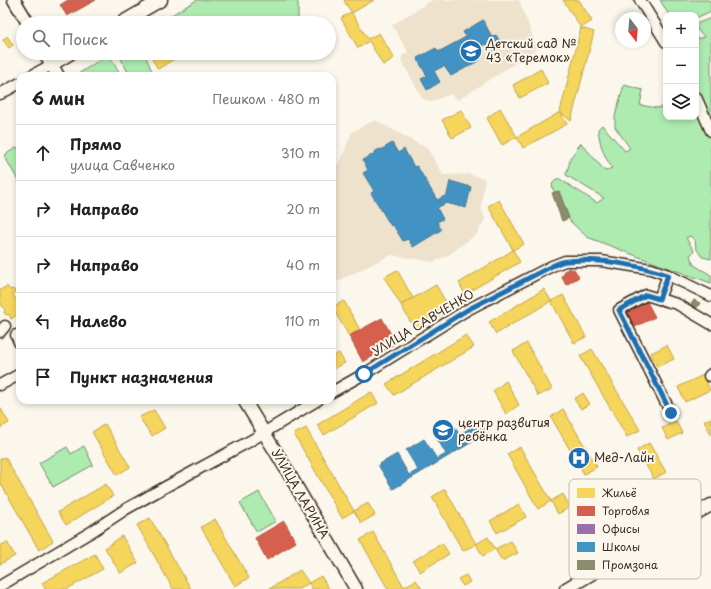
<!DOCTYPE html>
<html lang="ru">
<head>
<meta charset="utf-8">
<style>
  body { margin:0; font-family:"Playpen Sans",sans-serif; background:#f2f2f2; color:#202124 }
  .controls { position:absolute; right:12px; top:12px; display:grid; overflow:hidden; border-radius:8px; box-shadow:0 2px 6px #0003 }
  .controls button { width:36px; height:36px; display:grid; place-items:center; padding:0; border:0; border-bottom:1px solid #e0e0e0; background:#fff; color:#202124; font:20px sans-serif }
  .compass { position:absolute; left:615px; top:12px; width:36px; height:36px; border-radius:50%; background:#fff; box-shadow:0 2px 6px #0003; rotate:164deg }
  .stop { position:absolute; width:12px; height:12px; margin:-9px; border:3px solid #1f6fb2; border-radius:50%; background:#fff }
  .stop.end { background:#1f6fb2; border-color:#fff; box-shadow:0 1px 4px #0008 }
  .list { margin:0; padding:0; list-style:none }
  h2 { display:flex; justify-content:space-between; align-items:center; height:52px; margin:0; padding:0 16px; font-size:17px }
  h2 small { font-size:13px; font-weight:400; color:#757577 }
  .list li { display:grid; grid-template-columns:26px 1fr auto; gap:12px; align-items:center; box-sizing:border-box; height:56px; padding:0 16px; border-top:1px solid #e0e0e0 }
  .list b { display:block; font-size:15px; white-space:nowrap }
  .list p { margin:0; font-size:13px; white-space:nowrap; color:#757577 }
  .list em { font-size:13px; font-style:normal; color:#757577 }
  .icon { flex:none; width:22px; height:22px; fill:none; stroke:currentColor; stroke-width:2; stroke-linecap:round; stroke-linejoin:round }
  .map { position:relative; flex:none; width:711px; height:589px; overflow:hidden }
  .search { position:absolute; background:#fff; box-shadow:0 2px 6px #0003; left:16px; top:16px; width:320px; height:44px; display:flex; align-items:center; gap:10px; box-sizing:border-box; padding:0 14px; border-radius:22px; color:#757577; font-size:15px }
  .panel { position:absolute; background:#fff; box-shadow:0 2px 6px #0003; left:16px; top:72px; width:320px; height:332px; border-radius:12px }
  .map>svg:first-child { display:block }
  .built { fill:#eee2cc }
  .green { fill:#adebb1; stroke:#748a68 }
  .homes { fill:#f6d55c; stroke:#bea249 }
  .shops { fill:#d6604d; stroke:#a8503f }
  .schools { fill:#4393c3; stroke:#417492 }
  .industry { fill:#8c8c6e; stroke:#746f56 }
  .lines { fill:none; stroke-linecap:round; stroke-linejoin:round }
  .minor-casing { stroke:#3b2a1e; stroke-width:13 }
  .major-casing { stroke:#3b2a1e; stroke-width:15 }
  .minor { stroke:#fbf7ec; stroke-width:10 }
  .major { stroke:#fbf7ec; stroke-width:12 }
  .route { stroke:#1f6fb2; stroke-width:5 }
  .labels { text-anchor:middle; stroke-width:4; stroke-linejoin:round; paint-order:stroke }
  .poi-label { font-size:12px; fill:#3b2a1e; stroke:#fbf7ec; text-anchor:start }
  .street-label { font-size:12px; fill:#3b2a1e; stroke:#fbf7ec }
  .key { fill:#fbf7ec; stroke:#c1baae; stroke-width:1 }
  .key-label { font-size:11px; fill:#3b2a1e }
</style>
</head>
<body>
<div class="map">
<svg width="711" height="589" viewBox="0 0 711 589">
  <rect width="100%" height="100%" fill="#fbf7ec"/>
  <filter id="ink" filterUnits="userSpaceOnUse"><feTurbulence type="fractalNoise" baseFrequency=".025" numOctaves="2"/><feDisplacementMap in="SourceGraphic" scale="8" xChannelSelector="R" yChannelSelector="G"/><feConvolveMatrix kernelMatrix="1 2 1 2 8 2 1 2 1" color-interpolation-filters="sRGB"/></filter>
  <g filter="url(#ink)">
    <!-- built -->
    <g class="built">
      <path d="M432,0H519L537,47V49L458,100L450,94L431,102L423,99L401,60L403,55L408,52L392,25Z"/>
      <path d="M375,120L428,149L443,175L469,174L485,179L481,207L485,219L477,234L450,254L434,262L391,255L334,283L333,292L332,293V170L341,160L352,132Z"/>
    </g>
    <!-- green -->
    <g class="green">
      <path d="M197,0H296L298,3V19L289,23H227L212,19L201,18L193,23H158Z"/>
      <path d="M660,0H709L711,3V11L696,18V15H669Z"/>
      <path d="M711,18V120L696,87V39L705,37C700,33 696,31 696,24Z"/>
      <path d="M118,53H147L145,55L154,76H130Z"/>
      <path d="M109,54L121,76H75Z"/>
      <path d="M624,85L643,90L640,105L657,108L666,106V117H696V105L711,136V259L702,257L696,248L695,240L690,236L686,238L694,251L690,256L694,265L711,275V283L663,266L587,237L570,221L553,189L552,184L558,178L597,203L604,198L566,175L571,157L581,143L605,171L612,168C603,154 600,145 598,129L602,125L625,151L630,148L615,127V116Z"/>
      <path d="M16,148H20V184L5,157L6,154Z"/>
      <path d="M84,446L93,465L53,487L39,463L67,447L71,454Z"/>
      <path d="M259,492L276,521L257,532L240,503Z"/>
    </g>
    <!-- homes -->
    <g class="homes">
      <path d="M345,0H374L352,13L344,1Z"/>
      <path d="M563,0H579L592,21L581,28Z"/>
      <path d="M351,12L368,39L379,33L394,58L383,65L369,41L358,48L341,18Z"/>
      <path d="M581,28L594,32L571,121L560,112Z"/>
      <path d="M7,36L13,45L9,48L3,40Z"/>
      <path d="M162,53H184L158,69L152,59Z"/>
      <path d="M541,69L548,83L520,98L513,85Z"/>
      <path d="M500,108L517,137L502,145L487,118Z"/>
      <path d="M461,110L471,128L452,138L442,120Z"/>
      <path d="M560,112L567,124L523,148L517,137Z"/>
      <path d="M499,200L524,244L513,250L488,206Z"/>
      <path d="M513,250L520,262L465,294L459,283Z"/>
      <path d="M397,270L413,298L401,305L384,277Z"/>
      <path d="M436,285L450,309L415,330L401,305Z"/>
      <path d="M7,286L10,290L12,289L14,290L15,292L13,295L18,303L20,302V313L11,319L9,314L7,315L5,314L4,312L5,310L0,302V290Z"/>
      <path d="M544,289L551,301L496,334L489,322Z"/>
      <path d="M563,295L586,337L574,343L551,301Z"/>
      <path d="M344,301L360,330L349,336L332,307Z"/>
      <path d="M466,335L474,347L394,395L386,384Z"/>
      <path d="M527,343L552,389L538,396L513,351Z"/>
      <path d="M667,345L674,359L657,367L651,353Z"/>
      <path d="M592,349L640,430L627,437L580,356Z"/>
      <path d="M339,353L345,363L332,370V357Z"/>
      <path d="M703,375L710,390L685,402L678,387Z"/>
      <path d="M506,381L519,405L506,414L493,391Z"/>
      <path d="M371,392L378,403L324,435L317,425Z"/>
      <path d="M583,393L590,404L581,409L574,399Z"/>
      <path d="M0,407L9,423L0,428Z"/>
      <path d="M563,409L597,467L584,474L551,417Z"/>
      <path d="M154,410L165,428L152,436L139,417Z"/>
      <path d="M711,418V435L704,421Z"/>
      <path d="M516,419L519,424L513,428L511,422Z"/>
      <path d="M676,421L682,433L668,440L662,428Z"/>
      <path d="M105,424L130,467L117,475L92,432Z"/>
      <path d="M306,428L354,511L342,518L294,434Z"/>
      <path d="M649,443L666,472L654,479L637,450Z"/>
      <path d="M520,447L551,501L538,509L507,454Z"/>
      <path d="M5,457L53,541L39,550L0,482V459Z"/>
      <path d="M106,484L113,496L66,525L58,512Z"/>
      <path d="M445,489L476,544L463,551L432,497Z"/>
      <path d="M563,494L570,507L558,514L551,501Z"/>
      <path d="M368,503L375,515L361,523L354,511Z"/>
      <path d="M519,504L526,517L497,533L490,521Z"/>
      <path d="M150,518L191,589H173L137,525Z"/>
      <path d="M215,519L249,578L235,586L201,527Z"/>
      <path d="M373,532L404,587L400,589H388L360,540Z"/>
      <path d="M122,536L138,563L120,573L105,548Z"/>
      <path d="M488,537L495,549L483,556L476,544Z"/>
      <path d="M511,541L518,553L502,561L495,549Z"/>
      <path d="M7,542L15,556L0,564V546Z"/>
      <path d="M442,543L449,554L420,572L413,561Z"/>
      <path d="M95,554L103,569L67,589H45L42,583Z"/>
      <path d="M300,570L309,583L299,589H269Z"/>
      <path d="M466,575L470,582L463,586L458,579Z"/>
      <path d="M321,576L329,589H312L309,583Z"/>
      <path d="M416,580L422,589H405L404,587Z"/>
    </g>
    <!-- shops -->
    <g class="shops">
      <path d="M68,0H96L67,16L60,5Z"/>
      <path d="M570,268L571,270L574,269L579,277L566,285L561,276L565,274L564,271Z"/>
      <path d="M646,300L655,317L633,328L624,311Z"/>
      <path d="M382,318L396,343L363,362L349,336Z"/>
      <path d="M284,521L296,542L267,560L255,538Z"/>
    </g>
    <!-- schools -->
    <g class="schools">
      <path d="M483,20L492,37L496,35L503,46L491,53L485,44L474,50L480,60L451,76L444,66L434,71L440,82L427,90L421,79L427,76L417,58L436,48L438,52L466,37L463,32Z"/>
      <path d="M392,143L398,153L404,149L414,167L417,166L437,200L447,195L450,181L471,187L466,208L446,203L437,208L443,219L437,222L441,230L413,247L408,239L403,241L393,225L391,226L371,193L374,191L363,173L368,170L363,160L374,154V152L380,149L381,150Z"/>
      <path d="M482,420L489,432L393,489L378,465L397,454L409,475L418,470L406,450L424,439L437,459L446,454L434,433L452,422L464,443L467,441L462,433Z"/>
    </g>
    <!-- industry -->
    <g class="industry">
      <path d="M559,191L569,218L562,221L552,193Z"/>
      <path d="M694,300L700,303L696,309L690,306Z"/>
    </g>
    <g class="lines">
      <!-- minor casing -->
      <g class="minor-casing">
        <g id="minor">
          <path d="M640,0L666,42"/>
          <path d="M31,76L51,65"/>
          <path d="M0,94L20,83"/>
          <path d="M696,97L711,131"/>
          <path d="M668,275L659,299L677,304L711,324"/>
          <path d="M659,299L646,295L619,310L671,413"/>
          <path d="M0,332L5,326"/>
          <path d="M16,335L20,344"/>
          <path d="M709,376L711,374"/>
          <path d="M0,385L20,374"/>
          <path d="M332,392L364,374L467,310L552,266L565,261H601L651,269L668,275L711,296"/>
          <path d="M0,586L91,532L126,509L167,486L250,441L318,400"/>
        </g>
      </g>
      <!-- major casing -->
      <g class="major-casing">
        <g id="major">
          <path d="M14,0L28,23"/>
          <path d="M121,23L161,0"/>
          <path d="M45,53L58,76"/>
          <path d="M51,65L71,53"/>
          <path d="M244,400L285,467L356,589"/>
          <path d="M566,589L631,550L711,505"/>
        </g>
      </g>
      <!-- minor -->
      <use href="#minor" class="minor"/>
      <!-- major -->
      <use href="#major" class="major"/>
    </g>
  </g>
  <g class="lines" filter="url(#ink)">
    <!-- route -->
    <path class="route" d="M364,374L467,310L552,266C557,264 562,261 567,261C599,258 638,265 668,275L659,299L646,295L619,310L671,413"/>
  </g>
  <!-- icons -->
  <defs>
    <g id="school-disc" transform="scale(1.15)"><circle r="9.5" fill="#1f6fb2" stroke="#fbf7ec"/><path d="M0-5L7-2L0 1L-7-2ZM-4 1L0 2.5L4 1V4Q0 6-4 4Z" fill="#fff"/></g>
    <g id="hospital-disc" transform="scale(1.15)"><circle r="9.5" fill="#1f6fb2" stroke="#fbf7ec"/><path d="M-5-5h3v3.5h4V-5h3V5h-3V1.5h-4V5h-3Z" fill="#fff"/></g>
  </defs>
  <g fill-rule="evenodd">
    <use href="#school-disc" x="471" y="51"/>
    <use href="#school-disc" x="443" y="430"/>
    <use href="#hospital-disc" x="579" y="458"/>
  </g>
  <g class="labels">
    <!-- poi labels -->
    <g class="poi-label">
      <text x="486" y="48">Детский сад №<tspan x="486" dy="14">43 «Теремок»</tspan></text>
      <text x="458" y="427">центр развития<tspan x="458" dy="14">ребёнка</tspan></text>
      <text x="594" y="462">Мед-Лайн</text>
    </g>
    <!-- street labels -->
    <g class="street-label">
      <text transform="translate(423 323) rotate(-31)" y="4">УЛИЦА САВЧЕНКО</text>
      <text transform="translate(300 494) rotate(60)" y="4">УЛИЦА ЛАРИНА</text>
    </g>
  </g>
  <!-- legend -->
  <rect x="569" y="479" width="132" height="100" rx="6" class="key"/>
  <rect x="577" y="488" width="18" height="10" fill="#f6d55c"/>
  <rect x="577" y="506" width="18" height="10" fill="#d6604d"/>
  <rect x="577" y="524" width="18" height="10" fill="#9970ab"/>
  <rect x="577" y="542" width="18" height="10" fill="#4393c3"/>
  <rect x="577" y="560" width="18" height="10" fill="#8c8c6e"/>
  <g class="key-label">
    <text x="602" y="497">Жильё</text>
    <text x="602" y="515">Торговля</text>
    <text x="602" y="533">Офисы</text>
    <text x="602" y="551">Школы</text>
    <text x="602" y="569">Промзона</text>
  </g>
</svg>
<div class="controls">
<button>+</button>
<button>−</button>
<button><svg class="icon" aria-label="layers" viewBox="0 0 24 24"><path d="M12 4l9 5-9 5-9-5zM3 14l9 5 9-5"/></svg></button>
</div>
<svg class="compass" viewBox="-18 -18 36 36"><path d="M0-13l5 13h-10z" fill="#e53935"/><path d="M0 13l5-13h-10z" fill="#757577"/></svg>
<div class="stop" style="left:364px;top:374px"></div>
<div class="stop end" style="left:671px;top:413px"></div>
<div class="search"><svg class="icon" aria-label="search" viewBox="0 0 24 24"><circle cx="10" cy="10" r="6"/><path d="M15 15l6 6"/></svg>Поиск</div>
<section class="panel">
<h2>6 мин<small>Пешком · 480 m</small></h2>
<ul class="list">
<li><svg class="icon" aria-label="ahead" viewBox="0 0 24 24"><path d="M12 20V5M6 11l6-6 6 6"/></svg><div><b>Прямо</b><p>улица Савченко</p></div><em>310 m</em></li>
<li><svg class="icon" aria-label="right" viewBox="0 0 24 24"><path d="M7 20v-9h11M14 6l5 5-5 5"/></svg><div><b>Направо</b></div><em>20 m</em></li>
<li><svg class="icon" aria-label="right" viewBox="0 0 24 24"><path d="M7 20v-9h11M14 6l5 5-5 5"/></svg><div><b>Направо</b></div><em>40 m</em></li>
<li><svg class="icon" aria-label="left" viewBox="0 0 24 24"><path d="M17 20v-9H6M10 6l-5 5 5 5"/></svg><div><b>Налево</b></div><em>110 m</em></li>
<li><svg class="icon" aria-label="arrive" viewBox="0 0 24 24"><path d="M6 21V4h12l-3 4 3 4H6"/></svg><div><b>Пункт назначения</b></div></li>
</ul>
</section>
</div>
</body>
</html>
